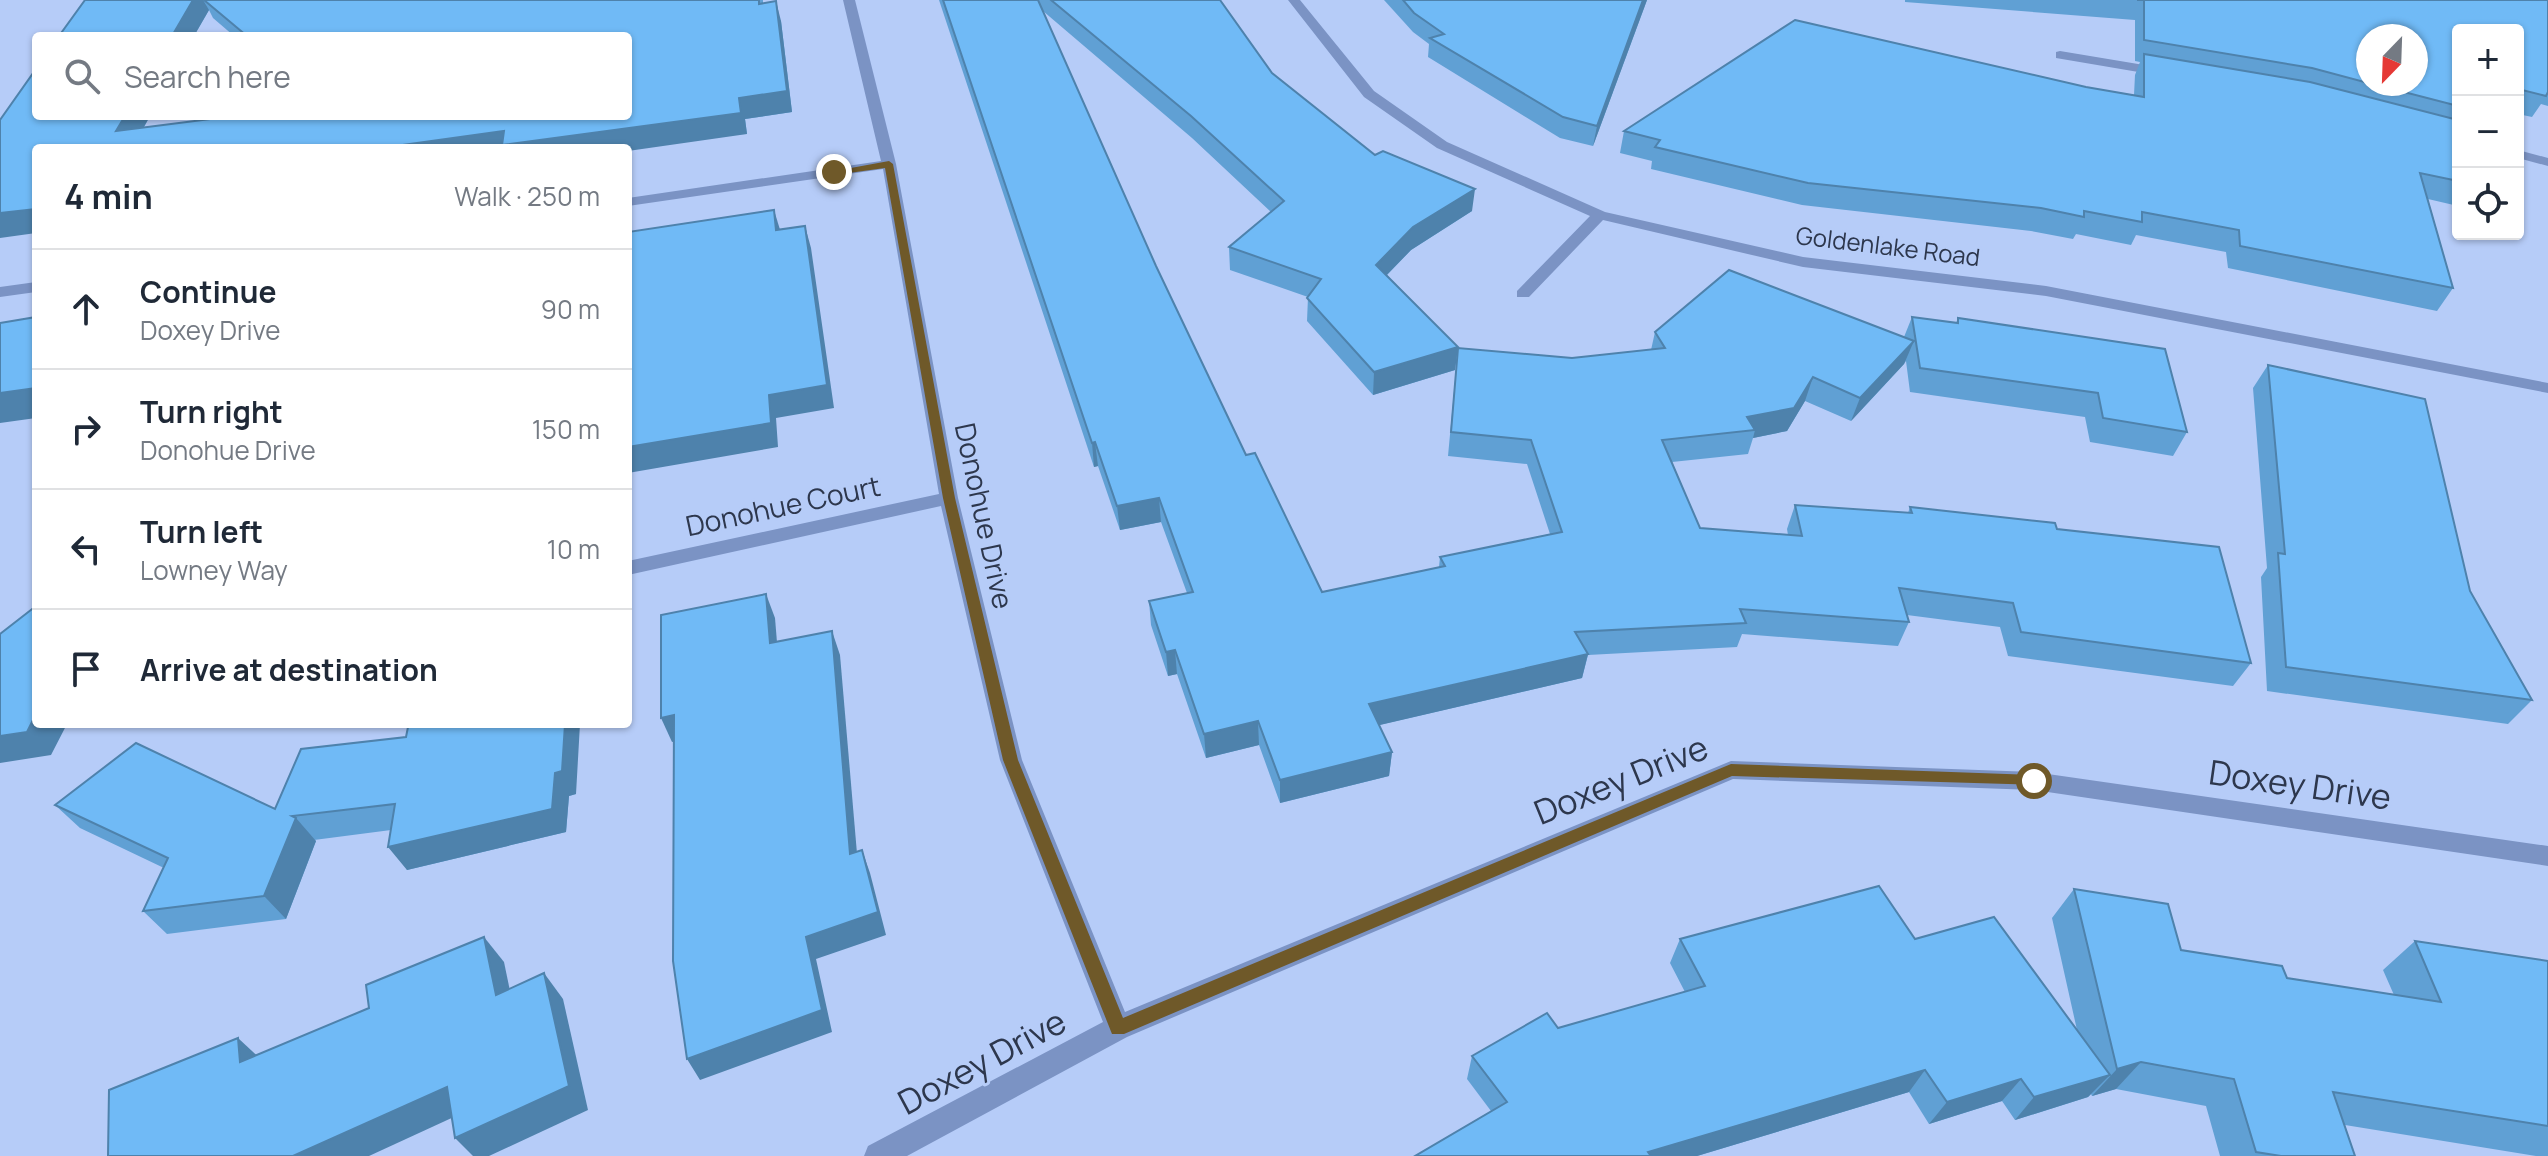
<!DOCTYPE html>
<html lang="en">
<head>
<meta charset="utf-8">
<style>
  body { margin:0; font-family:Manrope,sans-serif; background:#f2f2f3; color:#1f2937 }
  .controls { position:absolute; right:24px; top:24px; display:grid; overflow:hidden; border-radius:8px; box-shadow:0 2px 6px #0004 }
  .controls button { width:72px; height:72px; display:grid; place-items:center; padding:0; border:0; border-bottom:2px solid #e0e1e3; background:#fff; color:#1f2937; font:40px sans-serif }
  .compass { position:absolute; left:2356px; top:24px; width:72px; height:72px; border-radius:50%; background:#fff; box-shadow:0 2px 6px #0004; rotate:203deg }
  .stop { position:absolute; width:24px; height:24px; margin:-18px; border:6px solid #6f5929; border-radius:50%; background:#fff }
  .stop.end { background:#6f5929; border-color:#fff; box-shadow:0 2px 8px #0008 }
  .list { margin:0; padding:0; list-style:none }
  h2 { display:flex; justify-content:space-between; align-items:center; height:104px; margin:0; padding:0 32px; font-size:34px }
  h2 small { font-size:26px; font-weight:400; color:#747a83 }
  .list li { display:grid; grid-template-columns:52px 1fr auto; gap:24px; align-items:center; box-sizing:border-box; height:120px; padding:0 32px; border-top:2px solid #e0e1e3 }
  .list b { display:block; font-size:30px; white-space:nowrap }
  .list p { margin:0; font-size:26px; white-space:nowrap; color:#747a83 }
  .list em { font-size:26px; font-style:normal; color:#747a83 }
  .icon { flex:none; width:44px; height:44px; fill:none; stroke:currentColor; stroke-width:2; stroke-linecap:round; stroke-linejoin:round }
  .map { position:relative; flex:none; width:2548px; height:1156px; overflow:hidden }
  .search { position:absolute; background:#fff; box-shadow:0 2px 6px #0004; left:32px; top:32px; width:600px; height:88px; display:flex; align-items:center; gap:20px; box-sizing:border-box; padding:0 28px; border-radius:8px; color:#747a83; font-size:30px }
  .panel { position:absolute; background:#fff; box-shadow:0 2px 6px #0004; left:32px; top:144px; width:600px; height:584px; border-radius:8px }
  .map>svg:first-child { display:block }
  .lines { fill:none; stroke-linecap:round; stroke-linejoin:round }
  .street { fill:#7b93c4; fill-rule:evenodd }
  .wall { fill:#60a0d4; fill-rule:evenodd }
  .shaded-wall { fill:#4e82ac }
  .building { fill:#70baf6; stroke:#4e82ac; stroke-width:2 }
  .route { fill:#6f5929 }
  .labels { text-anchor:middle; stroke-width:6; stroke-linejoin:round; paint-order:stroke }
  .far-street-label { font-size:24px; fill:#2d374d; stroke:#b6ccf8 }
  .street-label { font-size:28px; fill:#2d374d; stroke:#b6ccf8 }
  .near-street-label { font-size:34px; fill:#2d374d; stroke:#b6ccf8 }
</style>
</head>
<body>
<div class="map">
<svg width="2548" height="1156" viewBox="0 0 2548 1156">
  <rect width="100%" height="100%" fill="#b6ccf8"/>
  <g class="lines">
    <!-- street -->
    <g class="street">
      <path d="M843,0H855L896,164L958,498L1022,760L1125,1012L1731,761L2034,772L2548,846V866L2034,790L1733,779L1127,1037L907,1156H864L868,1146L1103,1022L1000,760L941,506L628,575V561L939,494L883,169L628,206V198L881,161Z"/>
      <path d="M1288,0H1300L1374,91L1447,142L1605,212L1803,257L2046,286L2548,383V393L2046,296L1803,267L1603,220L1529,297H1517V291L1590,216L1437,148L1364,97Z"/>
      <path d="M2060,51L2162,68L2168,72L2162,76L2056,58V52Z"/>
      <path d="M2518,150L2548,158V166L2518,158Z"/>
      <path d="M36,282V292L0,297V287Z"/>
    </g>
  </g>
  <!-- wall -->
  <g class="wall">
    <path d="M85,0H763V3L781,21L792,112L745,119L747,134L36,148V116H150L144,127L628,116V36H234L213,18L209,10L194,36H59Z"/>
    <path d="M939,0H1220L1272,73L1375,155L1472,211L1411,250L1387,275L1458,347L1455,370L1373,395L1307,321L1308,297L1230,270L1229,247L1271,212L1192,138L1043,11L1156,266L1246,455L1322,592L1439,567L1440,557L1550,534L1527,464L1448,456L1458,348L1572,358L1651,350L1655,332L1904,337L1912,317L1956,323L1958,318L2187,432L2173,456L2090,442L2085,417L1910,392L1906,361L1904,364L1851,421L1805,401L1787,431L1753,438L1748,454L1672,462L1700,528L1788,535L1787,529L1795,505L1908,513L1910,507L2057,529L2251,663L2233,686L2008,656L2000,627L1907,615L1909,622L1898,646L1742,634L1737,647L1588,655L1582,678L1379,725L1392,752L1389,776L1280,803L1259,745L1206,758L1177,674L1168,676L1151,625L1149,601L1187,593L1161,522L1120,530L1098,466L1094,467Z"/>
    <path d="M1384,0H1647L1593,146L1560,138L1428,57L1429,44L1413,32Z"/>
    <path d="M1905,0H2548V106L2541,104L2532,117L2518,114V30H2458V206L2428,199L2453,288L2437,311L2228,268L2226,252L2136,235L2131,245L2076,234L2073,239L2031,231L1802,205L1651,169L1652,161L1620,153L1624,131L2086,87L2134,95L2135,75L2140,62L2135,61V20L1905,2ZM2368,36L2416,84H2368Z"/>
    <path d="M2268,365L2470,591L2532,700L2508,724L2267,691L2261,577L2267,568L2253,388Z"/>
    <path d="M576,794L569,796L566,832L407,870L391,830L314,840L316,841L286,919L167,934L143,911L164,868L80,828L55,805L275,809Z"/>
    <path d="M2074,889L2181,950L2287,978L2394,995L2383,970L2415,941L2548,961V1156H2536L2345,1125L2355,1156H2220L2206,1106L2116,1089L2092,1096L2091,1094L2088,1097L2015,1120L2002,1101L1929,1124L1909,1092L1697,1156H1415L1491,1111L1467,1079L1472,1056L1558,1028L1685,992L1670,963L1680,939H1915L2077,1030L2052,918Z"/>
  </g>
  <!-- shaded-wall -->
  <g class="shaded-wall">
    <path d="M193,0H203L209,10L194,36H172Z"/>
    <path d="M1643,0H1647L1593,146L1597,126Z"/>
    <path d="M776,1L781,21L792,112L745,119L747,134L628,151V148H381L739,98Z"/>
    <path d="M125,116H150L132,148L116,131Z"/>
    <path d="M1475,189L1472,211L1411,250L1375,287L1376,265L1413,227Z"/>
    <path d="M36,209V233L0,238V213Z"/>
    <path d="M774,210L781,233L776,230Z"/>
    <path d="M805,226L811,248L834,408L776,418L778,447L628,473V447L769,395Z"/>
    <path d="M1914,341L1904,364L1851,421L1860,398Z"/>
    <path d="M1458,347L1455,370L1373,395L1374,372Z"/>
    <path d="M1813,377L1805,401L1787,431L1753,438L1755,430L1747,417Z"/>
    <path d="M36,388V418L0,423V393Z"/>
    <path d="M1095,442L1098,466L1094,467L1092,443Z"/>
    <path d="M1159,498L1161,522L1120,530L1117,506Z"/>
    <path d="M766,594L775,618L779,667L770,643Z"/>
    <path d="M832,631L840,655L859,877L850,854Z"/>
    <path d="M1175,650L1177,674L1168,676L1166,652Z"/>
    <path d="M1588,654L1582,678L1367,728L1369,704Z"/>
    <path d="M36,714V724H67L51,755L0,763V736Z"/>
    <path d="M674,715L685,739L672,742L661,718Z"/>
    <path d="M1258,721L1259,745L1206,758L1204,734Z"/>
    <path d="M565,724H580L576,794L569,796L566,832L407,870L388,847Z"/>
    <path d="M1392,752L1389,776L1280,803V780Z"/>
    <path d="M296,818L316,841L286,919L264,896Z"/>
    <path d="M862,850L870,873L886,935L816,959L832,1032L700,1080L687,1059L806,937Z"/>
    <path d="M484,937L504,962L516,1020L496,995Z"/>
    <path d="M544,973L563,999L588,1110L489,1156H473L455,1138Z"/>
    <path d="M238,1038L265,1063L240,1062Z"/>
    <path d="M2141,1062L2116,1089L2092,1096L2117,1069Z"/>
    <path d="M1925,1070L1909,1092L1697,1156H1646L1648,1152Z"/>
    <path d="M2110,1075L2088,1097L2015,1120L2034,1097Z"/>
    <path d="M2021,1079L2002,1101L1929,1124L1947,1102Z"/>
    <path d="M447,1087L469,1110L369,1156H293Z"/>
  </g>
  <!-- building -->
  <g class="building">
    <path d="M85,0H193L172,36H59Z"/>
    <path d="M204,0H759V4L776,1L787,91L739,98L741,113L502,145L504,131L381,148H36V209L0,213V120L36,69V116H125L116,131L234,116H628V36H247Z"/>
    <path d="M943,0H1038L1156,266L1246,455L1255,453L1322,592L1445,566L1440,557L1562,532L1531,440L1451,432L1458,348L1572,358L1665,348L1655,332L1729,270L1914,341L1860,398L1813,377L1794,408L1747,417L1755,430L1662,440L1700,528L1802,536L1795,505L1912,513L1910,507L2055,523L2057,529L2219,547L2251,663L2021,632L2013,603L1899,588L1909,622L1740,609L1746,623L1575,632L1588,654L1369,704L1392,752L1280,780L1258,721L1204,734L1175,650L1166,652L1149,601L1193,592L1159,498L1117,506L1095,442L1092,443Z"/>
    <path d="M1051,0H1220L1272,73L1375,155L1383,151L1475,189L1413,227L1376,265L1458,347L1374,372L1307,298L1321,279L1229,247L1284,201L1191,116Z"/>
    <path d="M1403,0H1643L1597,126L1563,117L1430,38L1444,34L1414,13Z"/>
    <path d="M2137,0H2548V92L2546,96L2518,89V30H2458V106L2373,84H2416V36H2368V83L2312,68L2144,40V0Z"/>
    <path d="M1795,20L2086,87L2144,97V54L2310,82L2458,120V181L2420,173L2453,288L2240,246L2239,230L2142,212V222L2084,211V217L2041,208L1808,183L1655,147L1660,140L1624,131Z"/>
    <path d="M774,210L776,230L805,226L827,385L769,395L771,423L628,447V232Z"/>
    <path d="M36,317V388L0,393V323Z"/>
    <path d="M1912,317L1958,323V318L2165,349L2187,432L2103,418L2098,393L1920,368Z"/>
    <path d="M2268,365L2425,399L2470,591L2532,700L2286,667L2278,553L2285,554Z"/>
    <path d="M766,594L770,643L832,631L850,854L862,850L878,912L806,937L822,1010L687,1059L673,961L674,715L661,718V615Z"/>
    <path d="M36,606V714L27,732L0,736V634Z"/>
    <path d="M422,724H565L562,771L555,773L552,809L388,847L395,804L292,816L296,818L264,896L143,911L168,858L55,805L136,743L275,809L301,749L406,737L408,727Z"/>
    <path d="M1879,886L1915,939L1994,917L2110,1075L2034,1097L2021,1079L1947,1102L1925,1070L1648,1152L1651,1156H1415L1507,1102L1472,1056L1547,1013L1558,1028L1705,986L1680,939Z"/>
    <path d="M2074,889L2168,904L2181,950L2282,966L2287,978L2441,1002L2415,941L2548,961V1126L2333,1092L2355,1156H2281L2256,1152L2234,1079L2141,1062L2117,1069Z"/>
    <path d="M484,937L496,995L544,973L569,1086L455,1138L447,1087L293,1156H108L109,1090L238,1038L240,1062L369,1008L366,985Z"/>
  </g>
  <!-- route -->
  <path class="route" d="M889,161L893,164L955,498L1018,760L1123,1018L1731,764L2034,775L2040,776V785L1732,776L1124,1034H1112L1003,760L943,498L885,168L834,175L829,172Z"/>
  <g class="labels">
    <!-- far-street labels -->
    <g class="far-street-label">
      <text transform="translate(1888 247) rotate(7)" y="8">Goldenlake Road</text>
    </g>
    <!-- street labels -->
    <g class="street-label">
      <text transform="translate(783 506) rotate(-12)" y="10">Donohue Court</text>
      <text transform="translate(984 516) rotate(78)" y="10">Donohue Drive</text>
    </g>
    <!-- near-street labels -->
    <g class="near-street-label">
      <text transform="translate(1621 780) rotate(-22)" y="12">Doxey Drive</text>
      <text transform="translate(2300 785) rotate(8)" y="12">Doxey Drive</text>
      <text transform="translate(982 1062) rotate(-28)" y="12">Doxey Drive</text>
    </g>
  </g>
</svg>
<div class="controls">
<button>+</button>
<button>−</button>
<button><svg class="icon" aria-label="locate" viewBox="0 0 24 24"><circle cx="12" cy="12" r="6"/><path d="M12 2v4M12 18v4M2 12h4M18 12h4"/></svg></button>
</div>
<svg class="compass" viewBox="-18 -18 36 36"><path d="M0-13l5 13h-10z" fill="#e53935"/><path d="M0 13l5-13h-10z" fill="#747a83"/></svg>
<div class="stop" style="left:2034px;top:781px"></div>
<div class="stop end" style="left:834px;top:172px"></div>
<div class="search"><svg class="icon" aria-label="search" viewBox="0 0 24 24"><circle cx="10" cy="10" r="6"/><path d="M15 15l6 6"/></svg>Search here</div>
<section class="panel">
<h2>4 min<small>Walk · 250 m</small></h2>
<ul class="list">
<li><svg class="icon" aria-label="ahead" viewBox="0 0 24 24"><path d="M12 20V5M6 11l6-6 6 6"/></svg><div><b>Continue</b><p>Doxey Drive</p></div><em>90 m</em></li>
<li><svg class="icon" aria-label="right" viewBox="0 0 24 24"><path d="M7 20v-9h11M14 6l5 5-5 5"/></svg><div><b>Turn right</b><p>Donohue Drive</p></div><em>150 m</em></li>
<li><svg class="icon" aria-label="left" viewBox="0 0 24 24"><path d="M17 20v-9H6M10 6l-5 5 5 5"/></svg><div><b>Turn left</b><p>Lowney Way</p></div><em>10 m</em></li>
<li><svg class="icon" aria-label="arrive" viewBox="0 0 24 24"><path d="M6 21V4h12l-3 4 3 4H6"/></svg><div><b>Arrive at destination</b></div></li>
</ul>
</section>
</div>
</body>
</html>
